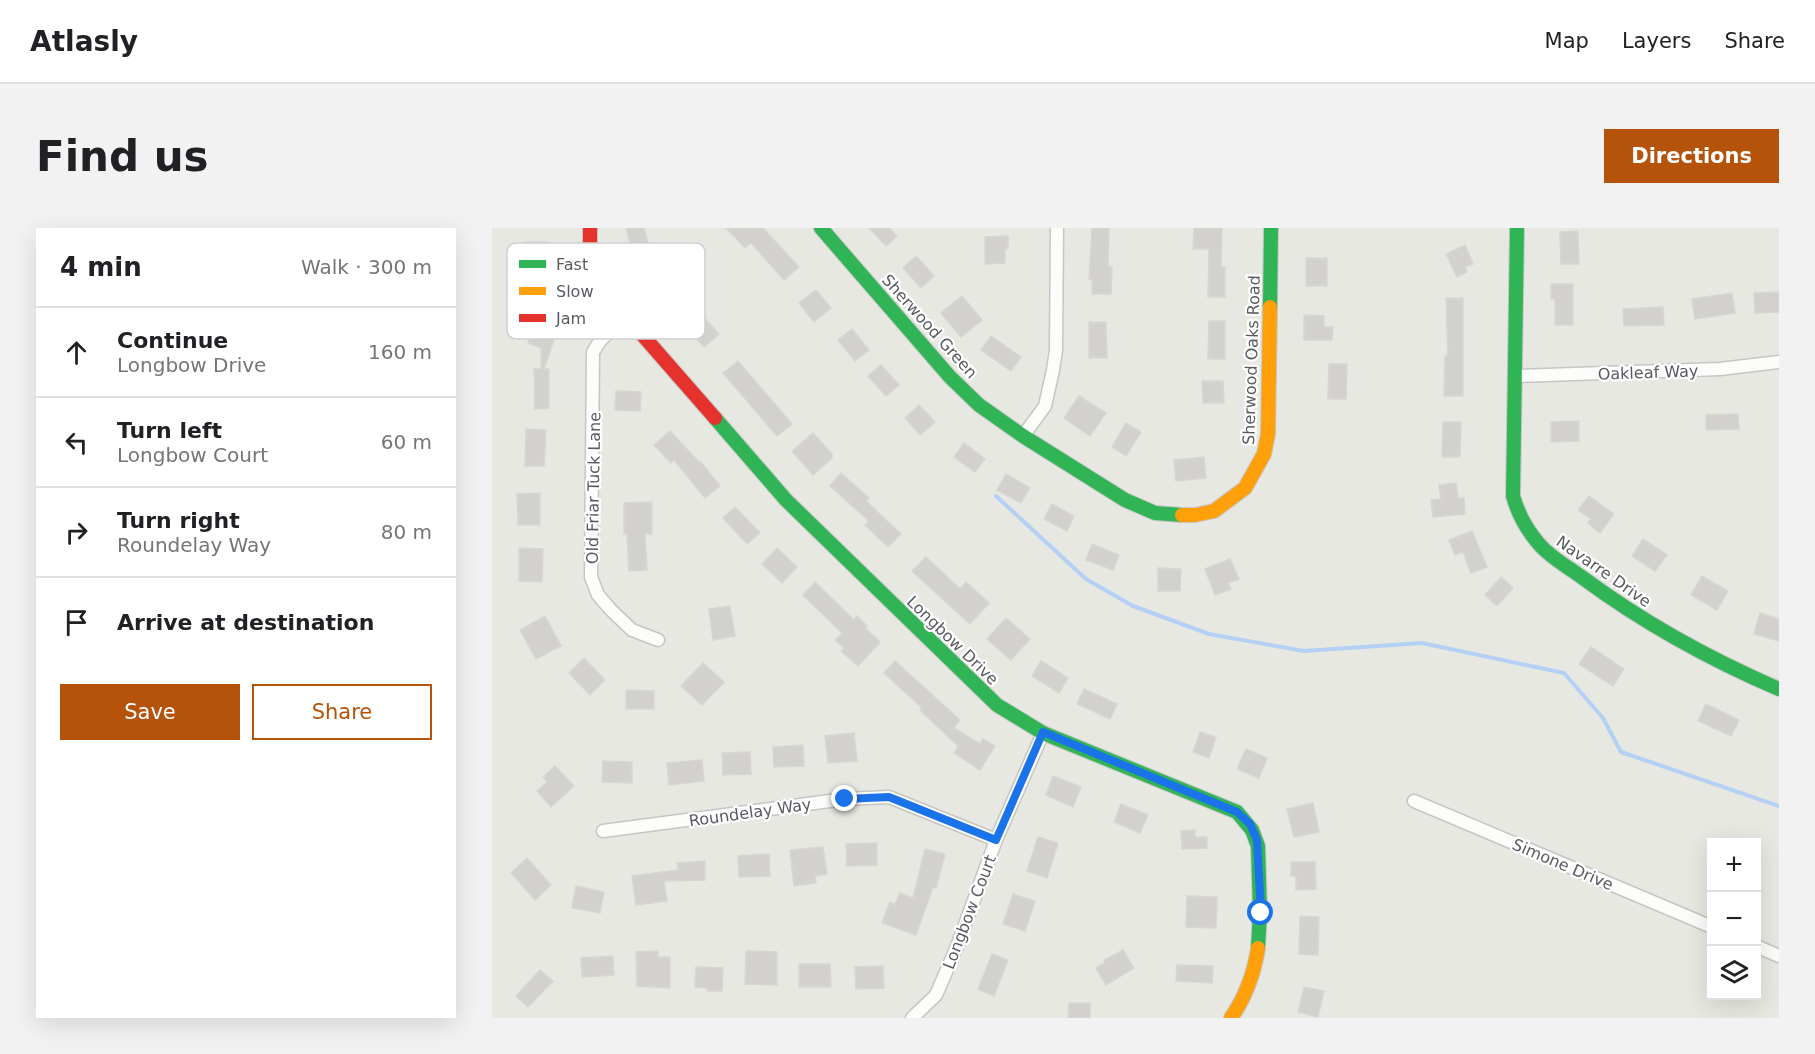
<!DOCTYPE html>
<html lang="en">
<head>
<meta charset="utf-8">
<style>
  body { margin:0; font-family:"DejaVu Sans",sans-serif; background:#f2f2f2; color:#202124 }
  .controls { position:absolute; right:18px; bottom:18px; display:grid; overflow:hidden; border-radius:0px; box-shadow:0 6px 24px #0002 }
  .controls button { width:54px; height:54px; display:grid; place-items:center; padding:0; border:0; border-bottom:2px solid #e0e0e0; background:#fff; color:#202124; font:30px sans-serif }
  .stop { position:absolute; width:18px; height:18px; margin:-14px; border:4px solid #1a73e8; border-radius:50%; background:#fff }
  .stop.end { background:#1a73e8; border-color:#fff; box-shadow:0 2px 6px #0008 }
  .list { margin:0; padding:0; list-style:none }
  h2 { display:flex; justify-content:space-between; align-items:center; height:78px; margin:0; padding:0 24px; font-size:26px }
  h2 small { font-size:20px; font-weight:400; color:#757577 }
  .list li { display:grid; grid-template-columns:39px 1fr auto; gap:18px; align-items:center; box-sizing:border-box; height:90px; padding:0 24px; border-top:2px solid #e0e0e0 }
  .list b { display:block; font-size:22px; white-space:nowrap }
  .list p { margin:0; font-size:20px; white-space:nowrap; color:#757577 }
  .list em { font-size:20px; font-style:normal; color:#757577 }
  .actions { display:flex; gap:12px; padding:18px 24px }
  .actions a { flex:1; padding:14px 0; border:2px solid #b45309; border-radius:0px; text-align:center; font-size:21px; color:#b45309 }
  .actions .main { background:#b45309; color:#fff }
  .icon { flex:none; width:33px; height:33px; fill:none; stroke:currentColor; stroke-width:2; stroke-linecap:round; stroke-linejoin:round }
  .map { position:relative; flex:none; width:1287px; height:790px; overflow:hidden; border-radius:0px }
  header { display:flex; align-items:center; gap:36px; box-sizing:border-box; height:84px; padding:0 30px; background:#fff; border-bottom:2px solid #e0e0e0 }
  header strong { font-size:28px }
  nav { display:flex; gap:33px; margin-inline-start:auto; font-size:21px }
  .intro { display:flex; align-items:center; justify-content:space-between; box-sizing:border-box; height:144px; padding:0 36px }
  h1 { margin:0; font-size:42px }
  .button { padding:15px 27px; border-radius:0px; background:#b45309; color:#fff; font-size:21px; font-weight:700 }
  main { display:flex; gap:36px; padding:0 36px }
  aside { flex:1; background:#fff; border-radius:0px; box-shadow:0 6px 24px #0002 }
  .map>svg:first-child { display:block }
  .lines { fill:none; stroke-linecap:round; stroke-linejoin:round }
  .stream { stroke:#b4d0f4; stroke-width:4 }
  .building { fill:#d2d1cd; stroke:#d7d6d2; stroke-width:1.5 }
  .street-casing { stroke:#c5c6c4; stroke-width:15 }
  .fast-casing { stroke:#c5c7c5; stroke-width:16 }
  .slow-casing { stroke:#c5c7c5; stroke-width:16 }
  .jam-casing { stroke:#c5c7c5; stroke-width:16 }
  .street { stroke:#fcfcfb; stroke-width:12 }
  .fast { stroke:#30b455; stroke-width:14 }
  .slow { stroke:#ff9f0a; stroke-width:14 }
  .jam { stroke:#e5322d; stroke-width:14 }
  .route { stroke:#1a73e8; stroke-width:8 }
  .labels { text-anchor:middle; stroke-width:4.5; stroke-linejoin:round; paint-order:stroke }
  .street-label { font-size:16px; fill:#585a60; stroke:#fff }
  .key { fill:#fff; stroke:#cdcecf; stroke-width:1.5 }
  .key-label { font-size:16px; fill:#585a60 }
</style>
</head>
<body>
<header>
<strong>Atlasly</strong>
<nav><a>Map</a><a>Layers</a><a>Share</a></nav>
</header>
<div class="intro"><h1>Find us</h1><a class="button">Directions</a></div>
<main>
<aside>
<h2>4 min<small>Walk · 300 m</small></h2>
<ul class="list">
<li><svg class="icon" aria-label="ahead" viewBox="0 0 24 24"><path d="M12 20V5M6 11l6-6 6 6"/></svg><div><b>Continue</b><p>Longbow Drive</p></div><em>160 m</em></li>
<li><svg class="icon" aria-label="left" viewBox="0 0 24 24"><path d="M17 20v-9H6M10 6l-5 5 5 5"/></svg><div><b>Turn left</b><p>Longbow Court</p></div><em>60 m</em></li>
<li><svg class="icon" aria-label="right" viewBox="0 0 24 24"><path d="M7 20v-9h11M14 6l5 5-5 5"/></svg><div><b>Turn right</b><p>Roundelay Way</p></div><em>80 m</em></li>
<li><svg class="icon" aria-label="arrive" viewBox="0 0 24 24"><path d="M6 21V4h12l-3 4 3 4H6"/></svg><div><b>Arrive at destination</b></div></li>
</ul>
<div class="actions"><a class="main">Save</a><a>Share</a></div>
</aside>
<div class="map">
<svg width="1287" height="790" viewBox="0 0 1287 790">
  <rect width="100%" height="100%" fill="#e8e8e2"/>
  <g class="lines">
    <!-- stream -->
    <path class="stream" d="M504,268L594,351L641,378L717,406L812,423L930,415L1072,445L1111,490L1129,524L1287,578"/>
  </g>
  <!-- building -->
  <g class="building">
    <path d="M134,0H152L160,31L143,35Z"/>
    <path d="M234,0H271L307,39L292,52L259,15L253,20Z"/>
    <path d="M377,0H397L405,8L394,18Z"/>
    <path d="M600,0H617L616,38L620,39L619,66H600V51H597Z"/>
    <path d="M702,0H730L729,39H733V69H716L717,21H701Z"/>
    <path d="M1086,3L1087,36H1069L1068,4Z"/>
    <path d="M516,8V21H513V35L493,36V9Z"/>
    <path d="M35,14H56L55,40L35,39Z"/>
    <path d="M973,17L981,36L973,39L975,44L965,49L954,26Z"/>
    <path d="M424,28L442,48L429,60L411,40Z"/>
    <rect x="814" y="30" width="21" height="28"/>
    <path d="M1059,56H1081V97H1063V71H1059Z"/>
    <path d="M324,62L339,80L322,94L307,75Z"/>
    <path d="M1287,64V84L1263,85L1262,65Z"/>
    <path d="M1240,65L1243,85L1203,91L1200,71Z"/>
    <path d="M470,68L490,92L469,109L449,85Z"/>
    <path d="M954,70H971V168H952L953,128H956Z"/>
    <path d="M1171,79L1172,97L1132,98L1131,81Z"/>
    <path d="M210,87L227,106L212,119L195,100Z"/>
    <path d="M812,87L832,88V99H841L840,112H812Z"/>
    <path d="M44,92L66,100L52,141H57V180L43,181L42,141H49V120L36,115Z"/>
    <path d="M717,93H733V131H716Z"/>
    <path d="M597,94H614L615,130H597Z"/>
    <path d="M360,101L377,122L363,133L346,112Z"/>
    <path d="M499,108L529,129L519,143L489,122Z"/>
    <path d="M246,133L300,196L285,208L231,145Z"/>
    <path d="M837,136H855L854,171H836Z"/>
    <path d="M389,137L407,157L394,168L376,148Z"/>
    <path d="M710,153H731L732,175H711Z"/>
    <path d="M124,163L149,164L148,183L123,182Z"/>
    <path d="M587,168L614,185L598,208L572,190Z"/>
    <path d="M427,177L443,194L428,207L413,190Z"/>
    <path d="M1246,186L1247,201L1214,202V187Z"/>
    <path d="M1087,193V213L1059,214V194Z"/>
    <path d="M951,194H969L968,229H950Z"/>
    <path d="M634,195L649,204L634,228L620,219Z"/>
    <path d="M34,201L54,202L52,238H33Z"/>
    <path d="M178,203L207,234L208,233L228,258L213,270L182,232L179,235L162,217Z"/>
    <path d="M321,205L340,226V230L321,247L300,223Z"/>
    <path d="M472,215L493,231L483,244L462,229Z"/>
    <path d="M712,229L714,250L684,253L682,232Z"/>
    <path d="M349,245L377,270L374,273L409,306L396,319L373,297L377,293L338,258Z"/>
    <path d="M514,246L538,260L529,275L505,262Z"/>
    <path d="M964,255L966,270H972L973,286L941,289L939,272L949,271L947,257Z"/>
    <path d="M48,265V297H26L25,266Z"/>
    <path d="M1097,268L1122,286L1108,305L1096,295L1099,291L1086,282Z"/>
    <path d="M160,274V306H153L155,342L137,343L135,306H132V275Z"/>
    <path d="M560,276L582,288L575,303L552,291Z"/>
    <path d="M243,279L268,305L255,316L231,290Z"/>
    <path d="M980,303L995,339L979,345L971,324L963,327L957,312Z"/>
    <path d="M1151,311L1175,327L1163,343L1140,328Z"/>
    <path d="M600,316L627,327L621,342L594,332Z"/>
    <path d="M27,320L51,321L50,354L27,353Z"/>
    <path d="M285,320L305,339L290,355L270,336Z"/>
    <path d="M434,329L468,361L474,354L497,375L478,396L420,343Z"/>
    <path d="M738,331L747,351L736,355L739,361L723,367L713,341Z"/>
    <path d="M666,340L689,341L688,363H666Z"/>
    <path d="M1210,348L1236,363L1225,382L1199,367Z"/>
    <path d="M1009,349L1021,360L1005,378L993,367Z"/>
    <path d="M323,354L362,392L365,388L375,398L373,400L388,414L366,438L349,423L352,420L343,412L350,405L311,367Z"/>
    <path d="M238,378L243,408L221,412L217,381Z"/>
    <path d="M1268,385L1287,391V413L1262,406Z"/>
    <path d="M53,388L69,418L44,431L28,402Z"/>
    <path d="M514,390L538,411L519,432L495,411Z"/>
    <path d="M1099,419L1132,441L1121,458L1087,436Z"/>
    <path d="M92,430L113,452L98,467L77,445Z"/>
    <path d="M403,433L468,492L462,500L488,516L491,511L503,518L488,542L462,525L466,518L428,482L430,480L392,445Z"/>
    <path d="M549,433L576,450L567,465L540,448Z"/>
    <path d="M211,435L232,454L210,477L189,458Z"/>
    <path d="M592,461L625,476L618,491L585,476Z"/>
    <path d="M134,462L162,463V481H134Z"/>
    <path d="M1214,476L1247,492L1239,508L1206,493Z"/>
    <path d="M708,504L724,509L717,530L701,524Z"/>
    <path d="M362,505L365,533L336,535L333,508Z"/>
    <path d="M311,517L312,538L282,539L281,519Z"/>
    <path d="M754,521L775,530L767,550L745,541Z"/>
    <path d="M258,524L259,546L231,547L230,525Z"/>
    <path d="M210,532L212,553L177,557L175,535Z"/>
    <path d="M111,533L140,534V555L110,554Z"/>
    <path d="M63,538L82,558L59,579L45,563L55,554L51,549Z"/>
    <path d="M561,548L589,559L581,579L554,567Z"/>
    <path d="M821,575L827,604L802,609L795,581Z"/>
    <path d="M629,576L656,587L648,605L622,594Z"/>
    <path d="M703,602V609H715V620L690,621L689,603Z"/>
    <path d="M546,609L566,615L555,650L535,643Z"/>
    <path d="M385,615V637L355,638L354,616Z"/>
    <path d="M331,619L335,646L323,648L324,655L302,658L298,622Z"/>
    <path d="M433,621L453,626L444,660L441,659L424,707L390,695L398,674L403,676L408,665L421,670Z"/>
    <path d="M277,626L278,648L247,649L246,628Z"/>
    <path d="M35,630L59,657L43,672L19,645Z"/>
    <path d="M213,633V652L172,653L175,673L144,677L140,648L186,642L185,635Z"/>
    <path d="M799,634H823L824,661L804,662V648H799Z"/>
    <path d="M84,658L112,664L108,685L80,680Z"/>
    <path d="M521,666L543,673L533,703L511,696Z"/>
    <path d="M695,668L725,669L724,700L694,699Z"/>
    <path d="M808,688L827,689L826,727L807,726Z"/>
    <path d="M631,722L642,740L614,757L604,740L613,735L612,732Z"/>
    <path d="M166,723V729H178V760L145,758L144,724Z"/>
    <path d="M254,723L285,724V757L253,756Z"/>
    <path d="M500,726L516,732L502,768L486,761Z"/>
    <path d="M121,728L122,747L90,749L89,730Z"/>
    <path d="M307,736H338L339,759H307Z"/>
    <path d="M685,737L721,738L720,755L684,753Z"/>
    <path d="M391,738L392,760L364,761L363,739Z"/>
    <path d="M204,739L231,740L230,763H215V760L203,759Z"/>
    <path d="M48,742L61,753L36,779L24,768Z"/>
    <path d="M812,759L832,763L826,789L806,784Z"/>
    <path d="M577,775H598V790H576Z"/>
  </g>
  <g class="lines">
    <!-- street casing -->
    <g class="street-casing">
      <g id="street">
        <path d="M133,87L108,113L101,124L99,349L106,367L119,382L140,402L166,412"/>
        <path d="M1024,148L1228,141L1287,134"/>
        <path d="M531,208L553,178L561,142L564,122L565,0"/>
        <path d="M922,573L1220,699"/>
        <path d="M111,603L353,571L397,569L504,612"/>
        <path d="M1264,718L1287,728"/>
        <path d="M420,790L444,767L464,721L504,612L551,505"/>
      </g>
    </g>
    <!-- fast casing -->
    <g class="fast-casing">
      <g id="fast">
        <path d="M329,0L458,149L487,177L531,208L633,272L663,285L690,287"/>
        <path d="M1025,0L1021,268C1026,286 1035,302 1047,316C1059,330 1076,339 1091,350C1152,395 1217,431 1287,461"/>
        <path d="M778,79L779,0"/>
        <path d="M223,190L294,272L505,477L551,505L745,584L760,602L766,618L768,684L766,720"/>
      </g>
    </g>
    <!-- slow casing -->
    <g class="slow-casing">
      <g id="slow">
        <path d="M690,287H703L722,283L753,260L772,226L776,206L778,79"/>
        <path d="M739,790C754,768 762,747 766,720"/>
      </g>
    </g>
    <!-- jam casing -->
    <g class="jam-casing">
      <path id="jam" d="M98,0V30L107,51L133,87L223,190"/>
    </g>
    <!-- street -->
    <use href="#street" class="street"/>
    <!-- fast -->
    <use href="#fast" class="fast"/>
    <!-- slow -->
    <use href="#slow" class="slow"/>
    <!-- jam -->
    <use href="#jam" class="jam"/>
  </g>
  <g class="lines">
    <!-- route -->
    <path class="route" d="M353,571L397,569L504,612L551,504L745,584L758,596L765,612L769,685"/>
  </g>
  <g class="labels">
    <!-- street labels -->
    <g class="street-label">
      <text transform="translate(438 98) rotate(48)" y="6">Sherwood Green</text>
      <text transform="translate(759 132) rotate(-88)" y="6">Sherwood Oaks Road</text>
      <text transform="translate(1156 144) rotate(-2)" y="6">Oakleaf Way</text>
      <text transform="translate(101 260) rotate(-89)" y="6">Old Friar Tuck Lane</text>
      <text transform="translate(1112 343) rotate(35)" y="6">Navarre Drive</text>
      <text transform="translate(461 412) rotate(44)" y="6">Longbow Drive</text>
      <text transform="translate(258 584) rotate(-8)" y="6">Roundelay Way</text>
      <text transform="translate(1071 636) rotate(23)" y="6">Simone Drive</text>
      <text transform="translate(477 684) rotate(-69)" y="6">Longbow Court</text>
    </g>
  </g>
  <!-- legend -->
  <rect x="15" y="15" width="198" height="96" rx="9" class="key"/>
  <rect x="27" y="32" width="27" height="8" fill="#30b455"/>
  <rect x="27" y="59" width="27" height="8" fill="#ff9f0a"/>
  <rect x="27" y="86" width="27" height="8" fill="#e5322d"/>
  <g class="key-label">
    <text x="64" y="42">Fast</text>
    <text x="64" y="69">Slow</text>
    <text x="64" y="96">Jam</text>
  </g>
</svg>
<div class="controls">
<button>+</button>
<button>−</button>
<button><svg class="icon" aria-label="layers" viewBox="0 0 24 24"><path d="M12 4l9 5-9 5-9-5zM3 14l9 5 9-5"/></svg></button>
</div>
<div class="stop" style="left:769px;top:685px"></div>
<div class="stop end" style="left:353px;top:571px"></div>
</div>
</main>
</body>
</html>
